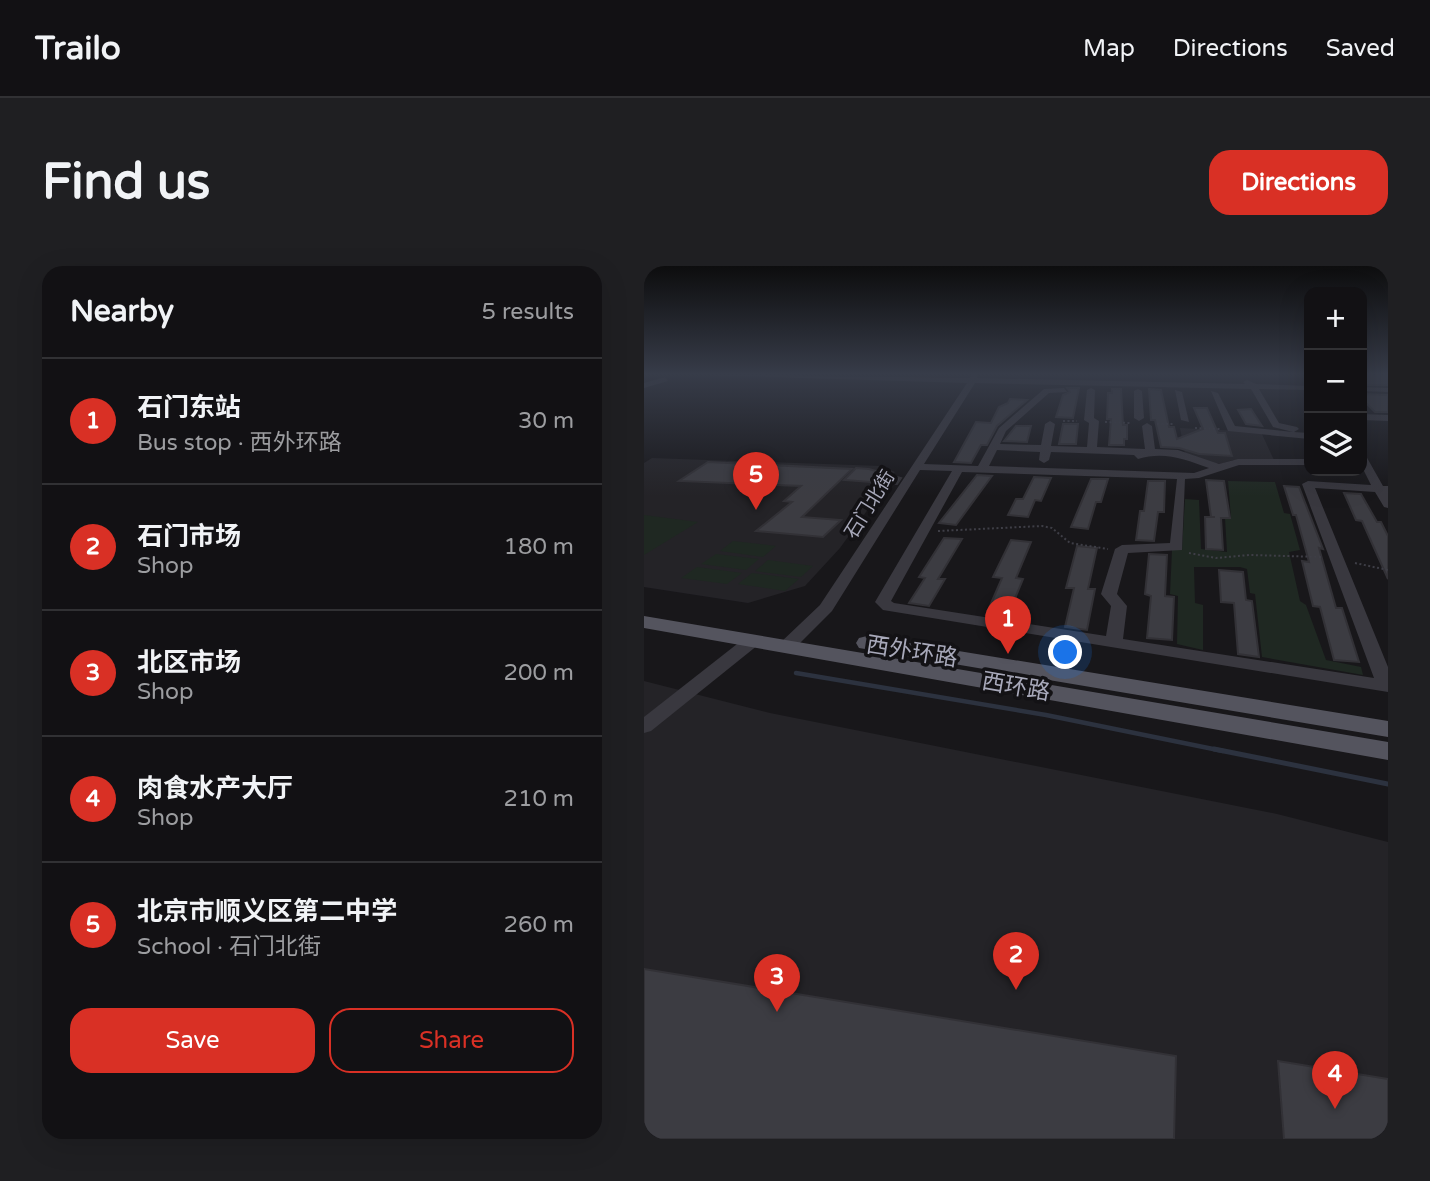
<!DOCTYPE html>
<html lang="en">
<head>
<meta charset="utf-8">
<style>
  body { margin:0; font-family:"Varela Round","Noto Sans SC",sans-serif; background:#1f1f22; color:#f1f3f6 }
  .controls { position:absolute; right:21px; top:21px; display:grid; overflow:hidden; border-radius:14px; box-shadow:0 7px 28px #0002 }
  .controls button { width:63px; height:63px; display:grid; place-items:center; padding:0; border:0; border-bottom:2px solid #313134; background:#121114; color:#f1f3f6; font:35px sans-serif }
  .you { position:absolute; left:422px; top:387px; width:24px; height:24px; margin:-18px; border:5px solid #fff; border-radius:50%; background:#1a73e8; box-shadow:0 0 0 10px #1a73e833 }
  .badge { display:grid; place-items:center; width:46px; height:46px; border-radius:50%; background:#d93025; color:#fff; font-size:23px; font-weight:700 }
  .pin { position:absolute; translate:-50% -58px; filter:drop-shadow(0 2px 4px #0008) }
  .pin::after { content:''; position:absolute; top:37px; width:24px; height:21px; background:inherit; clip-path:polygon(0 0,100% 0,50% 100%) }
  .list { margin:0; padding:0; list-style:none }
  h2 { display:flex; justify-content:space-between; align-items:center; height:91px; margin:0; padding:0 28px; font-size:30px }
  h2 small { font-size:23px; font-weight:400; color:#9c9da0 }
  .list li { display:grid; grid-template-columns:46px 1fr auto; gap:21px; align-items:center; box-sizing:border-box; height:126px; padding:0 28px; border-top:2px solid #313134 }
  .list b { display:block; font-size:26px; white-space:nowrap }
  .list p { margin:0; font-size:23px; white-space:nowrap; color:#9c9da0 }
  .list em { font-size:23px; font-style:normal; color:#9c9da0 }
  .actions { display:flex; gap:14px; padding:21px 28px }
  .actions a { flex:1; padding:16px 0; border:2px solid #d93025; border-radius:21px; text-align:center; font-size:24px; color:#d93025 }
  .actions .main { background:#d93025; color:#fff }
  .icon { flex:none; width:38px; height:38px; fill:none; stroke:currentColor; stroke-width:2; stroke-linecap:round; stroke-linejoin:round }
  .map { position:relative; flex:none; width:744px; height:873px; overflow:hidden; border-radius:21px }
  header { display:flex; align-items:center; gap:42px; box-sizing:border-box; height:98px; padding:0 35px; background:#121114; border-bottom:2px solid #313134 }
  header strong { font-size:33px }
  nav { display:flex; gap:38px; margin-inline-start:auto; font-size:24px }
  .intro { display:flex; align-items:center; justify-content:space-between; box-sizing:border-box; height:168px; padding:0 42px }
  h1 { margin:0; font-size:49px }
  .button { padding:18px 32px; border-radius:21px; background:#d93025; color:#fff; font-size:24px; font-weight:700 }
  main { display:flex; gap:42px; padding:0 42px }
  aside { flex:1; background:#121114; border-radius:21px; box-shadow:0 7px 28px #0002 }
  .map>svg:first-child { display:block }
  .built { fill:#242327 }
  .green { fill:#1f2822 }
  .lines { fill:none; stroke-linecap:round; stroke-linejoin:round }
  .stream-far1 { stroke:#2c323f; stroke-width:4.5 }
  .stream { stroke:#2c323f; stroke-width:5 }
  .building { fill:#3c3c42; stroke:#323136; stroke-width:2 }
  .path { stroke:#3e3e46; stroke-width:2; stroke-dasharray:2 2.5; stroke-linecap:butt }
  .minor { fill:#39383f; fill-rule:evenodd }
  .major { fill:#54545e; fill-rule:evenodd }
  .labels { text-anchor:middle; stroke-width:7; stroke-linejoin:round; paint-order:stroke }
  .far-street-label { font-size:19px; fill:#a8a9ba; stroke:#131215 }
  .street-label { font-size:23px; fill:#a8a9ba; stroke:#131215 }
</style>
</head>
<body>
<header>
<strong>Trailo</strong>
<nav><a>Map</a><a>Directions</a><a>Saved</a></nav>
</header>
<div class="intro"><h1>Find us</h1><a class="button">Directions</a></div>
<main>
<aside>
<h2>Nearby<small>5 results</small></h2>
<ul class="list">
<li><span class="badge">1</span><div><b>石门东站</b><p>Bus stop · 西外环路</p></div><em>30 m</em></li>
<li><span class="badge">2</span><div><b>石门市场</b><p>Shop</p></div><em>180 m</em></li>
<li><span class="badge">3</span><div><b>北区市场</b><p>Shop</p></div><em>200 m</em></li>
<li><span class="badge">4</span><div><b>肉食水产大厅</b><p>Shop</p></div><em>210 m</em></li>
<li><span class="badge">5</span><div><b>北京市顺义区第二中学</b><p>School · 石门北街</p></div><em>260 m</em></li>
</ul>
<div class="actions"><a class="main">Save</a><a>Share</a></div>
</aside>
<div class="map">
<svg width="744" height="873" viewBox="0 0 744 873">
  <rect width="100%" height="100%" fill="#18171a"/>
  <!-- built -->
  <g class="built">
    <path d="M536,162L617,166L630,194H589L577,198L565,197L541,188Z"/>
    <path d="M8,192L238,200L251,206L196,282L161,320L104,337L0,321V197Z"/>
    <path d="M0,415L126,447L633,548L744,576V873H0Z"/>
  </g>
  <!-- green -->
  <g class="green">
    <path d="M584,215L631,216L640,247L646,248L656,284L645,286L656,335L662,339L682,394L717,401L719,409L618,391L611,328L606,327L603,303L596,301H550L551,337L559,339V384L533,378L534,330L526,328L528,284H538L541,233L555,234L557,283L583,286L581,252H587Z"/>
    <path d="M0,249L54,256L0,289Z"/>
    <path d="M89,275L132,280L119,291L76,285Z"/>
    <path d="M72,288L115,293L102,304L57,298Z"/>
    <path d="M124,294L169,300L157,311L111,305Z"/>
    <path d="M53,301L98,307L83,318L37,312Z"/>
    <path d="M108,307L155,313L141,325L94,318Z"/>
  </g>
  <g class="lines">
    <!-- stream-far1 -->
    <path class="stream-far1" d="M152,407L402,449L579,485"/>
    <!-- stream -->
    <path class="stream" d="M570,483L744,518"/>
  </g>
  <!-- building -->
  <g class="building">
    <rect x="718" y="108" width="26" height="11"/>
    <path d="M423,122H435L429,152L412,151L419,129L426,126Z"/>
    <path d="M468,123H477L479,159H483V173H480V179H465L467,153H463L464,127H468Z"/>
    <path d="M505,123L517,124L525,161H530L533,173L559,163L550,142H563L574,167H581L588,190L555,188L535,182L517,181L511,154H507Z"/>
    <path d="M718,128L744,129V146H731L718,133Z"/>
    <path d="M366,133L383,134L353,160L343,179H337L327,197L310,196L332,156L347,157L355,141L364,137Z"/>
    <path d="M607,143L618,160L602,158L594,144Z"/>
    <path d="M419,158H434L432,178H415Z"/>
    <path d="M372,160H387L383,176L360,175Z"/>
    <path d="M64,196L208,203L158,251L197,254L179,271L112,265L148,236L140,235L157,220L35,215Z"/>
    <path d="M212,202L225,203L257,212L253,218L200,214Z"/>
    <path d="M333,209L348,210L312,259L295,257Z"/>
    <path d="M390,211L407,212L397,235L391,234L384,251L364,249L372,233H379Z"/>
    <path d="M447,213H464L457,236H452L444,263L427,261Z"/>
    <path d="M562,214L580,215L586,252H577L579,284L562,283L561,251H571H567Z"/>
    <path d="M504,215H521L520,246H514L510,275L492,274L496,245H500Z"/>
    <path d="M640,220L655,221L679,283L675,282L692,342H698L715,396L690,394L676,341L669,340L658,295L665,296L652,249H649Z"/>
    <path d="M700,227L717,228L733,256H737L744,270V313L718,255L712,254Z"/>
    <path d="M300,272L318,273L294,313H301L285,340L265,337L281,312L275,311Z"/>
    <path d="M367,274L387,276L372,312L379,313L363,352L342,349L358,312L349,311Z"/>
    <path d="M433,280L453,282L444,323H451L443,364L421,361L430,322H422Z"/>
    <path d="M505,288L523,289L521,330L530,331L528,374L503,372L507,330L501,328Z"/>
    <path d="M575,304L599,306L602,334L608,335L615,391L594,388L590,337L577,336Z"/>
    <path d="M0,703L532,790L530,873H0Z"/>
    <path d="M634,795L744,813V873H640Z"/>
  </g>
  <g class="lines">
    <!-- path -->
    <g class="path">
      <path d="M419,155H433"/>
      <path d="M461,156L486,157"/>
      <path d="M513,158H531"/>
      <path d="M551,162L576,163"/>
      <path d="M294,265L398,260L408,262L426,277L464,283"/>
      <path d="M545,287L572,292L605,289L677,291"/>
      <path d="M711,297L744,304"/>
    </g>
    <!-- minor -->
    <g class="minor">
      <path d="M30,108L326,112L328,108H333V112L601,118L599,116L603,114L612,118L665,120V124L615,123L635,157L653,161L655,163L650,166L665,167V173L584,165L567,125L574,127L591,160L649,166L629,161L607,123L331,117L280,198L334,200L355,162L400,123L420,122L423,126L405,127L362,165L356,178L397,179L401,158L406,155L411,158L407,180L443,181L445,157L440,154L443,124L447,122L451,124L450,152L455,155L453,181L501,183L498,160L503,157L508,160L511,183L534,184L575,198L594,193H665V199H595L555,212L541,213L538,284L484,287L473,328L483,340L479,373L730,412L658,218L664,215L727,219L718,201V189L722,190L739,220H744V242L740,241L731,226L671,222L744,401V426L239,344L231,336L308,205L276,204L188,345L148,385H136L133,381L136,377L176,339L323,117ZM353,184L396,186L395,194L400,197L405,194L407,186L490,189L494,193C520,185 540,193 565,202L550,207L345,200ZM318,206L533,213L526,277L478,279L471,283L457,328L467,340L462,370L250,337L247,335Z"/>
      <path d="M21,111L24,115L0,122V117Z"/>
      <path d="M718,121L744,122V126L718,125Z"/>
      <path d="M494,123L498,125L500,152L495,155L490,152V125Z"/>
      <path d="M531,124L538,126L545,156L537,154Z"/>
      <path d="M718,148L744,149V155L718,154Z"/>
      <path d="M108,370L114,371L117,375L114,379L7,465L0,467V451L102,371Z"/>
    </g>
    <!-- major -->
    <g class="major">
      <path d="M0,350L744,476V494L0,362Z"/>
      <path d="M223,370L744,455V471L215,382L212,377L215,372Z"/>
    </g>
  </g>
  <!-- sky -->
  <linearGradient id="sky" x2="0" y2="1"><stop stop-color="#0d0d0e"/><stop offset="0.47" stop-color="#373c49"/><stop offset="1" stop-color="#373c49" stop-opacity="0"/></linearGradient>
  <rect width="744" height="230" fill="url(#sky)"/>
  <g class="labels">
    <!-- far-street labels -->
    <g class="far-street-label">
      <text transform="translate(225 238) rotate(-58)" y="7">石门北街</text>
    </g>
    <!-- street labels -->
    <g class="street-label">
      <text transform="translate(268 385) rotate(9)" y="8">西外环路</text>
      <text transform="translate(372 420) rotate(10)" y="8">西环路</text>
    </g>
  </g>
</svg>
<div class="controls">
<button>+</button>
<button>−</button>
<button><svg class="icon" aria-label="layers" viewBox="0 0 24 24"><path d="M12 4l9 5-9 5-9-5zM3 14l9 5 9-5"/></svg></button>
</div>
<div class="you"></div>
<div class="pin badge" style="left:364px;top:388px">1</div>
<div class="pin badge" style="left:372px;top:724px">2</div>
<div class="pin badge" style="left:133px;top:746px">3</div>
<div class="pin badge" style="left:691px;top:843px">4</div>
<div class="pin badge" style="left:112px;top:244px">5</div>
</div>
</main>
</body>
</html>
